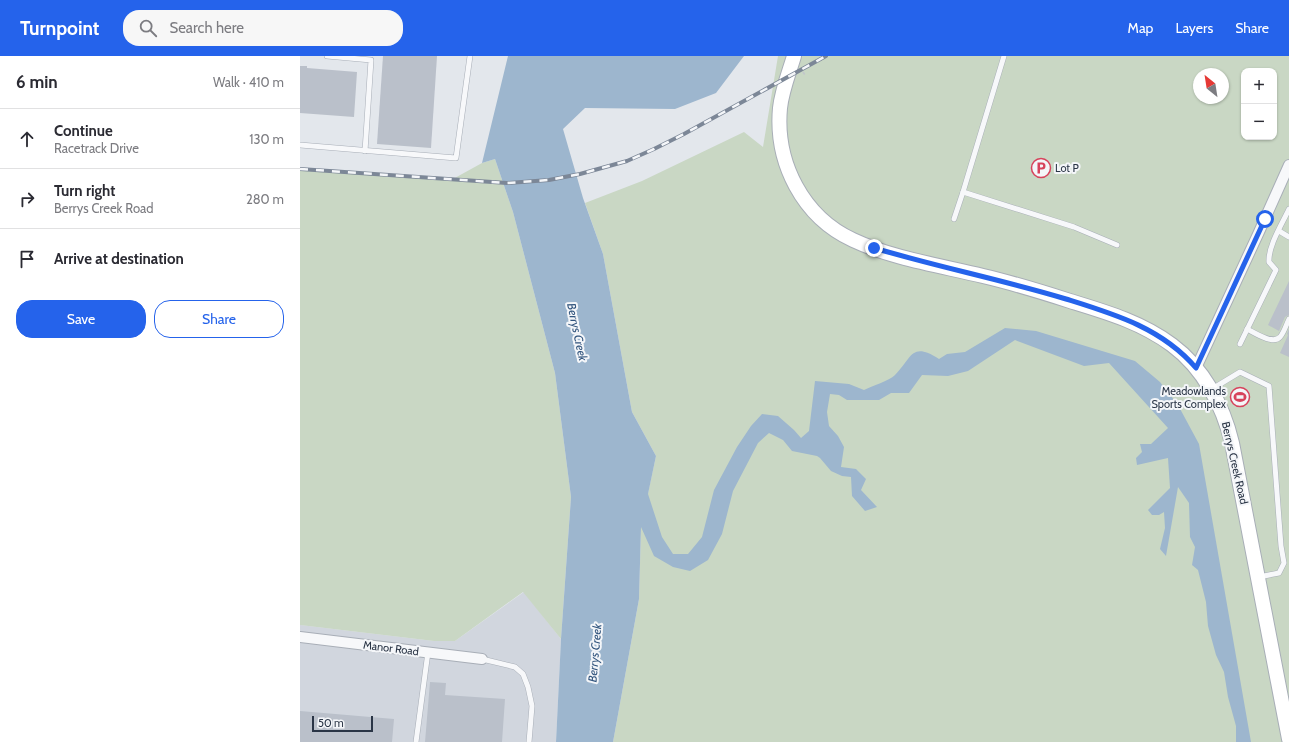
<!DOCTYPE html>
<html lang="en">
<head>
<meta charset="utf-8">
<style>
  body { margin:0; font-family:Cabin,sans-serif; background:#f7f7f7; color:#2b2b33 }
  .controls { position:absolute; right:12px; top:12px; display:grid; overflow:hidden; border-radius:8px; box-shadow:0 1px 3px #0004 }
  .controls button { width:36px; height:36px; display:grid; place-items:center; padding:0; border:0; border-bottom:1px solid #e1e1e2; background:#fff; color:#2b2b33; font:20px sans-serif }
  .compass { position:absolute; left:893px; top:12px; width:36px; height:36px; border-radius:50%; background:#fff; box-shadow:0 1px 3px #0004; rotate:330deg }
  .scale { position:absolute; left:12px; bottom:10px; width:61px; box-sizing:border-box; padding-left:4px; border:2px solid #2a3546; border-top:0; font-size:11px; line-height:14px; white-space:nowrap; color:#2a3546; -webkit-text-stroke:3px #f4f6f9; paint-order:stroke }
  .stop { position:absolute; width:12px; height:12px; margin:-9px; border:3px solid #2563eb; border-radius:50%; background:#fff }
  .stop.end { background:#2563eb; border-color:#fff; box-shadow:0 1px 4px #0008 }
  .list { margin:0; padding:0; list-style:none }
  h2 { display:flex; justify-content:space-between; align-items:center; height:52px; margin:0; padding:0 16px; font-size:17px }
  h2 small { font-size:13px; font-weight:400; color:#7c7c81 }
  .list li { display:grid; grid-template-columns:26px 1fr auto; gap:12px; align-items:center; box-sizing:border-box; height:60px; padding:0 16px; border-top:1px solid #e1e1e2 }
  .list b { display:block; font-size:15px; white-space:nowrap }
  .list p { margin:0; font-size:13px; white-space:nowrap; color:#7c7c81 }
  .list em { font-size:13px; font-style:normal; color:#7c7c81 }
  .actions { display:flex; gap:8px; padding:12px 16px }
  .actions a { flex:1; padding:9px 0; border:1px solid #2563eb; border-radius:16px; text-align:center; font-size:14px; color:#2563eb }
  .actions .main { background:#2563eb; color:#fff }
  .icon { flex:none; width:22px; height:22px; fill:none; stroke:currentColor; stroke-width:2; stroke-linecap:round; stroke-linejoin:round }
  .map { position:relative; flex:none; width:989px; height:686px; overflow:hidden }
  header { display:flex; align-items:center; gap:24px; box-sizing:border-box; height:56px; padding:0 20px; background:#2563eb; color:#fff }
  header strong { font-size:19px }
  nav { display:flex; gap:22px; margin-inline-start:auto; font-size:14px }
  .search { width:280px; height:36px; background:#f7f7f7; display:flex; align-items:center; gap:10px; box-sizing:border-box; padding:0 14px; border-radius:16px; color:#7c7c81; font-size:15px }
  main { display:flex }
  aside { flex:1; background:#fff }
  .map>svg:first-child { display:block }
  .built { fill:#d1d6de }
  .green { fill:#c9d7c4; fill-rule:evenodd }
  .water { fill:#9db6ce }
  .building { fill:#bac0ca }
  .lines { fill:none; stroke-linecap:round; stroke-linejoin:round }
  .lane-casing { stroke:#a8aeb7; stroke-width:6 }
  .street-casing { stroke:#a8aeb7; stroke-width:12 }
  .secondary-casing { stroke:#a8aeb7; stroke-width:16 }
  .path { stroke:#c2c5cb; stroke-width:1.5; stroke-dasharray:3 3; stroke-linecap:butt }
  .lane { stroke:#f7f8fa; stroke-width:5 }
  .street { stroke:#f7f8fa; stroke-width:10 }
  .secondary { stroke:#fff; stroke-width:14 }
  .rail-casing { stroke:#7c8797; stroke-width:4 }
  .rail { stroke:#f4f6f9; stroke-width:2.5; stroke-dasharray:8; stroke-linecap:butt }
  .route { stroke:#2563eb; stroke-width:5 }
  .labels { text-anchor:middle; stroke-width:4; stroke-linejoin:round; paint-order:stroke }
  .poi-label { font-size:11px; fill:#2a3546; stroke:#f4f6f9; text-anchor:start }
  .street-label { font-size:11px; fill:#2a3546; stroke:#f4f6f9 }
  .water-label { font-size:12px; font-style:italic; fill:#31547d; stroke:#f4f6f9 }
</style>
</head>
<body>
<header>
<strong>Turnpoint</strong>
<div class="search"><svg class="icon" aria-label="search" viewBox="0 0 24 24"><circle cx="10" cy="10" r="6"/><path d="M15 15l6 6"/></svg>Search here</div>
<nav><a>Map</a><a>Layers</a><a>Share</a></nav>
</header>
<main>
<aside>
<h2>6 min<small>Walk · 410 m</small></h2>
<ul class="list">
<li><svg class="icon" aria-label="ahead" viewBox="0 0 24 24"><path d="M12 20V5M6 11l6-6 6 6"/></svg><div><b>Continue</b><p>Racetrack Drive</p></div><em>130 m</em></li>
<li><svg class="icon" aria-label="right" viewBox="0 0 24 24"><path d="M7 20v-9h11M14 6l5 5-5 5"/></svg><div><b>Turn right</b><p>Berrys Creek Road</p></div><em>280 m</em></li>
<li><svg class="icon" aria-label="arrive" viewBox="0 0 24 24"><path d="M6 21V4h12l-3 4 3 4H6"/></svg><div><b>Arrive at destination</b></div></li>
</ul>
<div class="actions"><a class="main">Save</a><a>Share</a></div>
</aside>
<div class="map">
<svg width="989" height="686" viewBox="0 0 989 686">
  <rect width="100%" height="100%" fill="#e3e7ec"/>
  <!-- built -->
  <path class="built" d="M224,536L261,583L256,686H0V569L134,585H155Z"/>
  <!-- green -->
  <g class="green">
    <path d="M478,0H989V686H313L339,543L341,470L356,400L332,356L303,198L285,147L342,125L444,76L463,91ZM944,15H974V81H944ZM899,18H923V42H899Z"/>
    <path d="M195,103L213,156L255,317L271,441L261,583L223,536L155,585H134L0,569V112L153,123L182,107Z"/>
  </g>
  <!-- water -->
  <path class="water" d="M208,0H444L416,37L375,53L285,52L263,73L283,142L303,198L332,356L356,400L348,438L362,481L373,498H388L402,481L414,434L437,391L451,370L462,358L478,360L494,374L501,382L509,375L515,325L549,328L564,334C572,330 589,325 595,319C612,302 611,285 639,303L647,298L665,296L705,272L736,275L835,305L860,326L878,349L899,388L951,686H936V670L928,641L924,616L916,599L908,570L906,546L898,514L892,509L895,491L890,481L889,447L878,431L866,500L860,493L865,472L864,456L859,459H852L848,454L870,432L868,402L837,409L836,402L842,396L840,388H851L868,372L809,307L784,310L715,284L668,315L648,320L622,319L609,337H591L579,344H547L539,339L530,338L527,356L529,370L538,380L544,391L541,411L556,413L566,423L561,434L577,451L565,455L552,440L551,421L542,420L531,415L520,402L517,400L492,395L483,384L469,377L458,387L433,435L422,478L408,504L390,515L373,511L354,500L341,471L339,543L313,686H256L261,583L271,441L255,317L213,156L195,103L182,107Z"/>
  <!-- building -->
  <g class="building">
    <path d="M83,0H137L131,92L77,88Z"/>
    <path d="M0,10H7V12L57,16L54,61L0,57Z"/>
    <path d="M989,225V259L985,261L979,275L968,269Z"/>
    <path d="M989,273V301L980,297L988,279L987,278Z"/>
    <path d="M130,626L146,627L145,639L205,643L202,686H125Z"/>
    <path d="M0,655L94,663L92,686H0Z"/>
  </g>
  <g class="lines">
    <!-- lane casing -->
    <g class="lane-casing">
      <g id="lane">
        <path d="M27,0L71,4L65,95"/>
        <path d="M0,89L156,102L170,0"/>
        <path d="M663,136L704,0"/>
        <path d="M654,163L663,136L774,171L817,189"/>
        <path d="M979,175L989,181"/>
        <path d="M947,273C955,277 973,289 980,281C984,277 986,269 989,263"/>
        <path d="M940,288L976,214L969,206C968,190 982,168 989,153"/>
        <path d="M912,333L940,316L969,330L981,490L984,507L979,517L959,521"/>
        <path d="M182,603L215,611L223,618L228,631L232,650L229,686"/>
        <path d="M116,686L128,596"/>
      </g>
    </g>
    <!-- street casing -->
    <g class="street-casing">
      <g id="street">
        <path d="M896,312L959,176L989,109"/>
        <path d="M0,581L182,603"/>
      </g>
    </g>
    <!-- secondary casing -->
    <g class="secondary-casing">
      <path id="secondary" d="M494,0C489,17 482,34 480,52C475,107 503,161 553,184C591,202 642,210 683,220C713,227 742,236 770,245C806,256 841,266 872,289C903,312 923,349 932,387L989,683"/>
    </g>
    <!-- path -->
    <path class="path" d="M503,16L505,19"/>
    <!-- lane -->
    <use href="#lane" class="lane"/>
    <!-- street -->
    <use href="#street" class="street"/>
    <!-- secondary -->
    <use href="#secondary" class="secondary"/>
    <!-- rail casing -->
    <g class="rail-casing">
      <path id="rail" d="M0,113L207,127L249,124L280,118L327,105L354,93L384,78L526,0"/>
    </g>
    <!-- rail -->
    <use href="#rail" class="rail"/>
  </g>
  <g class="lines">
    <!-- route -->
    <path class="route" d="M574,192C638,211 703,224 766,243C814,258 862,272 896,312L965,163"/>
  </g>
  <!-- icons -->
  <defs>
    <g id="parking-ring" transform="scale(1)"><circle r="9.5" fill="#f4f6f9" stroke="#d7435c" stroke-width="1.5"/><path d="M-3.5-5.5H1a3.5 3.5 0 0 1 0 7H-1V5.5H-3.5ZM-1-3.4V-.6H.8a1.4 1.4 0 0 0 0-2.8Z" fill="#d7435c"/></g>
    <g id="stadium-ring" transform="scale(1)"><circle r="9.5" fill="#f4f6f9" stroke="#d7435c" stroke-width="1.5"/><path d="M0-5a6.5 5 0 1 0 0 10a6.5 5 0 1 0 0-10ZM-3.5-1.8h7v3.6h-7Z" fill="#d7435c"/></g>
  </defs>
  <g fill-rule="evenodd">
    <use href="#parking-ring" x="741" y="112"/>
    <use href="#stadium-ring" x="940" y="341"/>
  </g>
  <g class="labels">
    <!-- poi labels -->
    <g class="poi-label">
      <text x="755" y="116">Lot P</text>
      <text x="926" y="339" text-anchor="end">Meadowlands<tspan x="926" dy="13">Sports Complex</tspan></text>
    </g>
    <!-- street labels -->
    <g class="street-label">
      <text transform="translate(935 407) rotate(77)" y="4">Berrys Creek Road</text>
      <text transform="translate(91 592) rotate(7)" y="4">Manor Road</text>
    </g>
    <!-- water labels -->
    <g class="water-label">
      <text transform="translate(277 276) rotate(78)" y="4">Berrys Creek</text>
      <text transform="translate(295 597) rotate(-85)" y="4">Berrys Creek</text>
    </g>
  </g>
</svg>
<div class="controls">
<button>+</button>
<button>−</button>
</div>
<svg class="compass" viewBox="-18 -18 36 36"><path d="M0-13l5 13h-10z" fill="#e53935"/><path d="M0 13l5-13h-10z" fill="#7c7c81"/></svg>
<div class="scale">50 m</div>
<div class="stop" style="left:965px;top:163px"></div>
<div class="stop end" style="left:574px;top:192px"></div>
</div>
</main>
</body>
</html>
